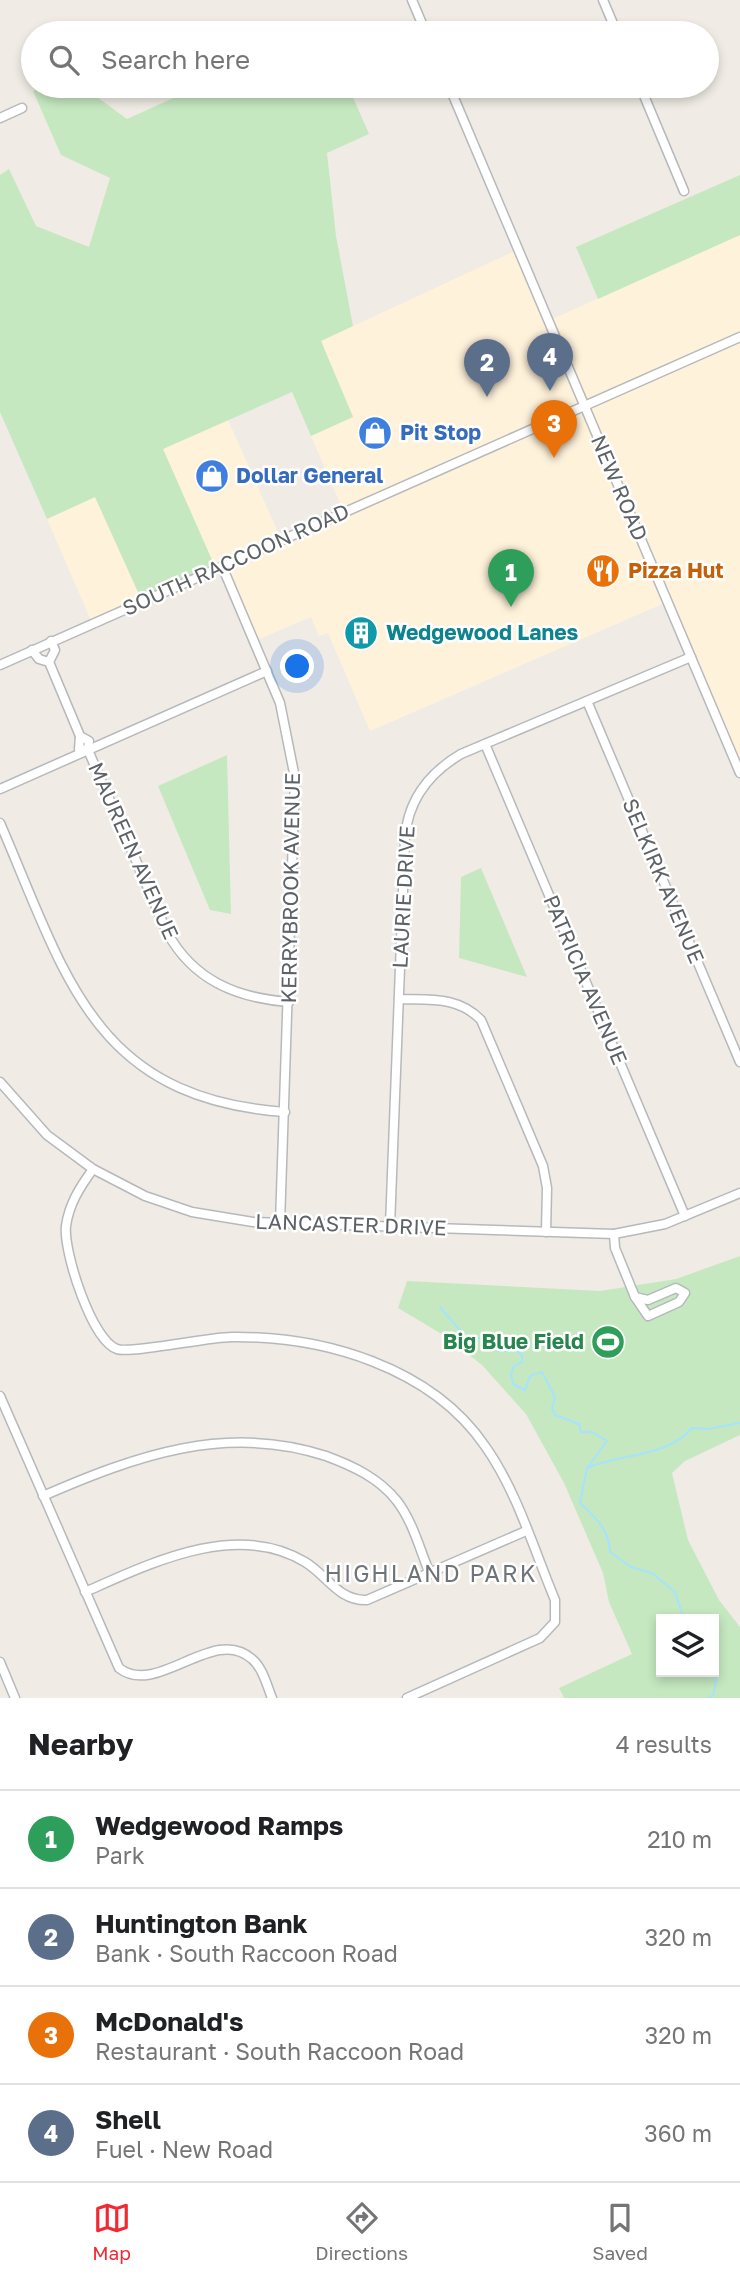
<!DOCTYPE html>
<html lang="en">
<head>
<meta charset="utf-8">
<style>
  body { margin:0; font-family:"Golos Text",sans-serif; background:#f2f2f2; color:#202124 }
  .controls { position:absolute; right:21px; bottom:21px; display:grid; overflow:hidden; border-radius:0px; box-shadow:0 4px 10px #0003 }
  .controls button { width:63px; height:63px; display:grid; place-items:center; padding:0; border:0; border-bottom:2px solid #e0e0e0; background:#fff; color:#202124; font:35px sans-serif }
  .you { position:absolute; left:298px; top:667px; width:24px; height:24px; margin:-18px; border:5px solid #fff; border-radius:50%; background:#1a73e8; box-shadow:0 0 0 10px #1a73e833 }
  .badge { display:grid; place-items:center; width:46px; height:46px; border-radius:50%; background:#f22932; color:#fff; font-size:23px; font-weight:700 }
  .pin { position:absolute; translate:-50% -58px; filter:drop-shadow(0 2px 4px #0008) }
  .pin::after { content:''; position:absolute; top:37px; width:24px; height:21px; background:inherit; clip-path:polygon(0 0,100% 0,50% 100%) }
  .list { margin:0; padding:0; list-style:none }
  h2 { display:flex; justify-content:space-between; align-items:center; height:91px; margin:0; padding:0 28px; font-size:30px }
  h2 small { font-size:23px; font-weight:400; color:#757577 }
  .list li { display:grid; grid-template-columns:46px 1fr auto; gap:21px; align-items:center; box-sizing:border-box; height:98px; padding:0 28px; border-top:2px solid #e0e0e0 }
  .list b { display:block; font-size:26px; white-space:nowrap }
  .list p { margin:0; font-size:23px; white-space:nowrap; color:#757577 }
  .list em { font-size:23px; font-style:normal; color:#757577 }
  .icon { flex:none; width:38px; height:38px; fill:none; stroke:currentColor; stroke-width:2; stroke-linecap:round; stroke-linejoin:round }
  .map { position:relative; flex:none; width:740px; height:1698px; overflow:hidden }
  .search { position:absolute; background:#fff; box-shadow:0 4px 10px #0003; left:21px; right:21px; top:21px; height:77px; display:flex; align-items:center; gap:18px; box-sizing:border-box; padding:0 24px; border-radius:38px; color:#757577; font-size:26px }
  .sheet { height:483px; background:#fff }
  nav { display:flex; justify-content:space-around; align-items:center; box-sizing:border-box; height:98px; border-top:2px solid #e0e0e0; background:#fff; font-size:19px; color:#757577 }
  nav a { display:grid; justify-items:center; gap:4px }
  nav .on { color:#f22932 }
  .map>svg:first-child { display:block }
  .commercial { fill:#fff2db }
  .green { fill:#c5e8c0; fill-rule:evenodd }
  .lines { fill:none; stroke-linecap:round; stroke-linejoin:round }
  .stream { stroke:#a6e3ff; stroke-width:2 }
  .minor-casing { stroke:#b6b9bc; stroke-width:11 }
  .minor { stroke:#fff; stroke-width:8 }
  .labels { text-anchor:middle; stroke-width:5; stroke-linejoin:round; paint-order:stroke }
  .shop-label { font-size:21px; font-weight:bold; fill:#366cbe; stroke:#fff; text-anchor:start }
  .street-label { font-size:21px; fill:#5d6266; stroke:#fff }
  .food-label { font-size:21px; font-weight:bold; fill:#c56008; stroke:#fff; text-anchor:start }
  .culture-label { font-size:21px; font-weight:bold; fill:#0d838f; stroke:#fff; text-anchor:start }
  .leisure-label { font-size:21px; font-weight:bold; fill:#27864d; stroke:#fff; text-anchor:end }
  .neighbourhood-label { font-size:23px; letter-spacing:2px; fill:#6e7478; stroke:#fff }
</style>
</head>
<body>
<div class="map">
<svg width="740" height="1698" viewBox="0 0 740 1698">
  <rect width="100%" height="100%" fill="#f0ece5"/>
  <!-- commercial -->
  <g class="commercial">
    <path d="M740,235V773L667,602L370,731L328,633L319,636L311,617L254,641L222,567L216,569L163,449L228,420L281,539L344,512L311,436L353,416L321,341L519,249L550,320Z"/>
    <path d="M95,497L142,601L92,623L47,519Z"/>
  </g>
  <!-- green -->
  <g class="green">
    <path d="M44,86H82L127,119L200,86H348L369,134L327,153L336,236L353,326L321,341L353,417L311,436L292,392L163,449L216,569L142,601L95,497L47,519L0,412V175L9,169L36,226L89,247L110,178L61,155L33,91Z"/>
    <path d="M740,175V235L598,299L576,247Z"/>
    <path d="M227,755L231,914L210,910L158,786Z"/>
    <path d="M481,868L527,977L459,958L461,877Z"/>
    <path d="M740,1256V1435L685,1461L672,1473L688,1540L719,1600L740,1627V1698H564L559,1688L632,1654L609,1602L603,1573L564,1483L526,1414L482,1365L445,1336L398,1308L407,1281L600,1291L676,1279ZM661,1619H714V1672H661Z"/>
  </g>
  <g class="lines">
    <!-- stream -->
    <g class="stream">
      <path d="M440,1307L465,1336L487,1339L499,1351L517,1350L522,1356V1362L514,1366L511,1374L513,1384L525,1390L530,1376L542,1372L555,1397L552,1408L555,1415L579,1424L581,1432H592L607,1441L587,1468"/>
      <path d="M684,1619L675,1592L652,1573L631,1567L610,1552C609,1529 596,1518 580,1503L587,1468C619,1454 668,1457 692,1428L708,1429L740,1423"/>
      <path d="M709,1698L714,1694L716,1680L714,1672"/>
    </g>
    <!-- minor casing -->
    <g class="minor-casing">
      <g id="minor">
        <path d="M412,0L426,33"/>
        <path d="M603,0L617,33"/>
        <path d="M449,86L740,773"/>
        <path d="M640,86L684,191"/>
        <path d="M0,118L22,108"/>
        <path d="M222,566L280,703L295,778L280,1223"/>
        <path d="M32,650L39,659L49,662L80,736L89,741L88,750L167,932C193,980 236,998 289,1002"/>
        <path d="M49,662L55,650L51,641"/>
        <path d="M0,665L740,337"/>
        <path d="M587,701L740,1062"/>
        <path d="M80,736L79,749L88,750"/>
        <path d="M485,744L685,1216"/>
        <path d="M0,789L267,671"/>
        <path d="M0,823C66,975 92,1098 285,1112"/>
        <path d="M399,999C430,1000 458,996 481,1020L543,1166L547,1188L546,1232"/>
        <path d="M0,1082L47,1135L93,1169L145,1196L192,1212L253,1222L614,1234L665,1224L740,1193"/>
        <path d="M93,1169C80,1187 69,1204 66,1226C63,1251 92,1341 117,1349C130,1354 208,1337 232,1337C324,1336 431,1367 485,1446C517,1491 534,1550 555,1600V1622L540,1638L407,1698"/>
        <path d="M390,1226L405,838C408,799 429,773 461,754L691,657"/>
        <path d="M614,1234L615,1248L635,1297"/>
        <path d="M676,1288L685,1293L679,1302L648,1316L635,1297L648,1300Z"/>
        <path d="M0,1396L119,1668C157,1698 214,1624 252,1659C263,1668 267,1686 272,1698"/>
        <path d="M43,1496C135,1456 226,1423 326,1456C353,1466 379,1478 397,1501C413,1522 420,1550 430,1574"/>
        <path d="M85,1592C149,1564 236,1520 305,1562C327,1575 338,1601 367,1600L526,1531"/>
        <path d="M0,1662L15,1698"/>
      </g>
    </g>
    <!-- minor -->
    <use href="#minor" class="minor"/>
  </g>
  <!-- icons -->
  <defs>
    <g id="shop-disc" transform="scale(1.75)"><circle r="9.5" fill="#3f7fe0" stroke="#fff"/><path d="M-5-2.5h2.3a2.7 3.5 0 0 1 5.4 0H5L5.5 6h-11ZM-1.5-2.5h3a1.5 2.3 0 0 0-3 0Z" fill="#fff"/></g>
    <g id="restaurant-disc" transform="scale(1.75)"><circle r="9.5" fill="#e8710a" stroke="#fff"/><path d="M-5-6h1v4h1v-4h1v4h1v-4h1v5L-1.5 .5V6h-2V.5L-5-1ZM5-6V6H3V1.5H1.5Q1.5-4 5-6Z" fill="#fff"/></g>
    <g id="building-disc" transform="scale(1.75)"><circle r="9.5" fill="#0f9aa8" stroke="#fff"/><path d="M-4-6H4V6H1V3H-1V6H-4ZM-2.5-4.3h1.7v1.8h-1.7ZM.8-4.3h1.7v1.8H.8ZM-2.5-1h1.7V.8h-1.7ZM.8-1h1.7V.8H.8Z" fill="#fff"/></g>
    <g id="stadium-disc" transform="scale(1.75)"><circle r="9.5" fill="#2e9e5b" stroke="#fff"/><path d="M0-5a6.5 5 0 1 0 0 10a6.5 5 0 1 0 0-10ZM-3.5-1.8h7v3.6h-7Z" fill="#fff"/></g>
  </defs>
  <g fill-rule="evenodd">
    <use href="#shop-disc" x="375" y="433"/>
    <use href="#shop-disc" x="212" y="476"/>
    <use href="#restaurant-disc" x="603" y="571"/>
    <use href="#building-disc" x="361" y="633"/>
    <use href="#stadium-disc" x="608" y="1342"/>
  </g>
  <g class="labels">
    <!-- shop labels -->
    <g class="shop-label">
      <text x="400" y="440">Pit Stop</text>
      <text x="236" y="483">Dollar General</text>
    </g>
    <!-- street labels -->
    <g class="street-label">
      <text transform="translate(619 488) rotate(67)" y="7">NEW ROAD</text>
      <text transform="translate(236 560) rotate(-24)" y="7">SOUTH RACCOON ROAD</text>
      <text transform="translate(133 851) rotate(66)" y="7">MAUREEN AVENUE</text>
      <text transform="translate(663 881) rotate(67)" y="7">SELKIRK AVENUE</text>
      <text transform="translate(291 888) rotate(-89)" y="7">KERRYBROOK AVENUE</text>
      <text transform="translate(404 897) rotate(-87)" y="7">LAURIE DRIVE</text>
      <text transform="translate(585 980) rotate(67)" y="7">PATRICIA AVENUE</text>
      <text transform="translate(351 1225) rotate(2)" y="7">LANCASTER DRIVE</text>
    </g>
    <!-- food labels -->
    <g class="food-label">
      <text x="628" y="578">Pizza Hut</text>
    </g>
    <!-- culture labels -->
    <g class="culture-label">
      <text x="386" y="640">Wedgewood Lanes</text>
    </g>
    <!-- leisure labels -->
    <g class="leisure-label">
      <text x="584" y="1349">Big Blue Field</text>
    </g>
    <!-- neighbourhood labels -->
    <g class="neighbourhood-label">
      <text x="431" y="1582">HIGHLAND PARK</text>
    </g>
  </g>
</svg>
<div class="controls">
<button><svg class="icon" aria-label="layers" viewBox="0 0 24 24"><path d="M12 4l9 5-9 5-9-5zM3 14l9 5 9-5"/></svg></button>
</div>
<div class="you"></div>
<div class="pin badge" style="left:511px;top:607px;background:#2e9e5b">1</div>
<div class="pin badge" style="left:487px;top:397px;background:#5c6f8a">2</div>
<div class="pin badge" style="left:554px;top:458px;background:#e8710a">3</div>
<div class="pin badge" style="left:550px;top:391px;background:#5c6f8a">4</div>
<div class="search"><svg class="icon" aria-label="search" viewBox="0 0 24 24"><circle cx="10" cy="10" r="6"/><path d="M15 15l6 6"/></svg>Search here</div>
</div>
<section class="sheet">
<h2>Nearby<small>4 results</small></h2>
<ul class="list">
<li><span class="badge" style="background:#2e9e5b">1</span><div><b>Wedgewood Ramps</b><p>Park</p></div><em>210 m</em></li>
<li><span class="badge" style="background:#5c6f8a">2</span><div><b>Huntington Bank</b><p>Bank · South Raccoon Road</p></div><em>320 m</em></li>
<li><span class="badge" style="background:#e8710a">3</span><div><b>McDonald's</b><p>Restaurant · South Raccoon Road</p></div><em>320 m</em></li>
<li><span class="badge" style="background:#5c6f8a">4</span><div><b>Shell</b><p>Fuel · New Road</p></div><em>360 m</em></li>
</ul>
</section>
<nav>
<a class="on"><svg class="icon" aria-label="map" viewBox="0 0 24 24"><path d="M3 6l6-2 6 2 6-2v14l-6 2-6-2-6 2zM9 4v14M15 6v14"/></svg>Map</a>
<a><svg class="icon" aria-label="directions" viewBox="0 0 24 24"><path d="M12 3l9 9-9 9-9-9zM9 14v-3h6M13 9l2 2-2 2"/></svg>Directions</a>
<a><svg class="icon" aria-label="saved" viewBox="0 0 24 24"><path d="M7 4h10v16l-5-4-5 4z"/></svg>Saved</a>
</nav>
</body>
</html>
